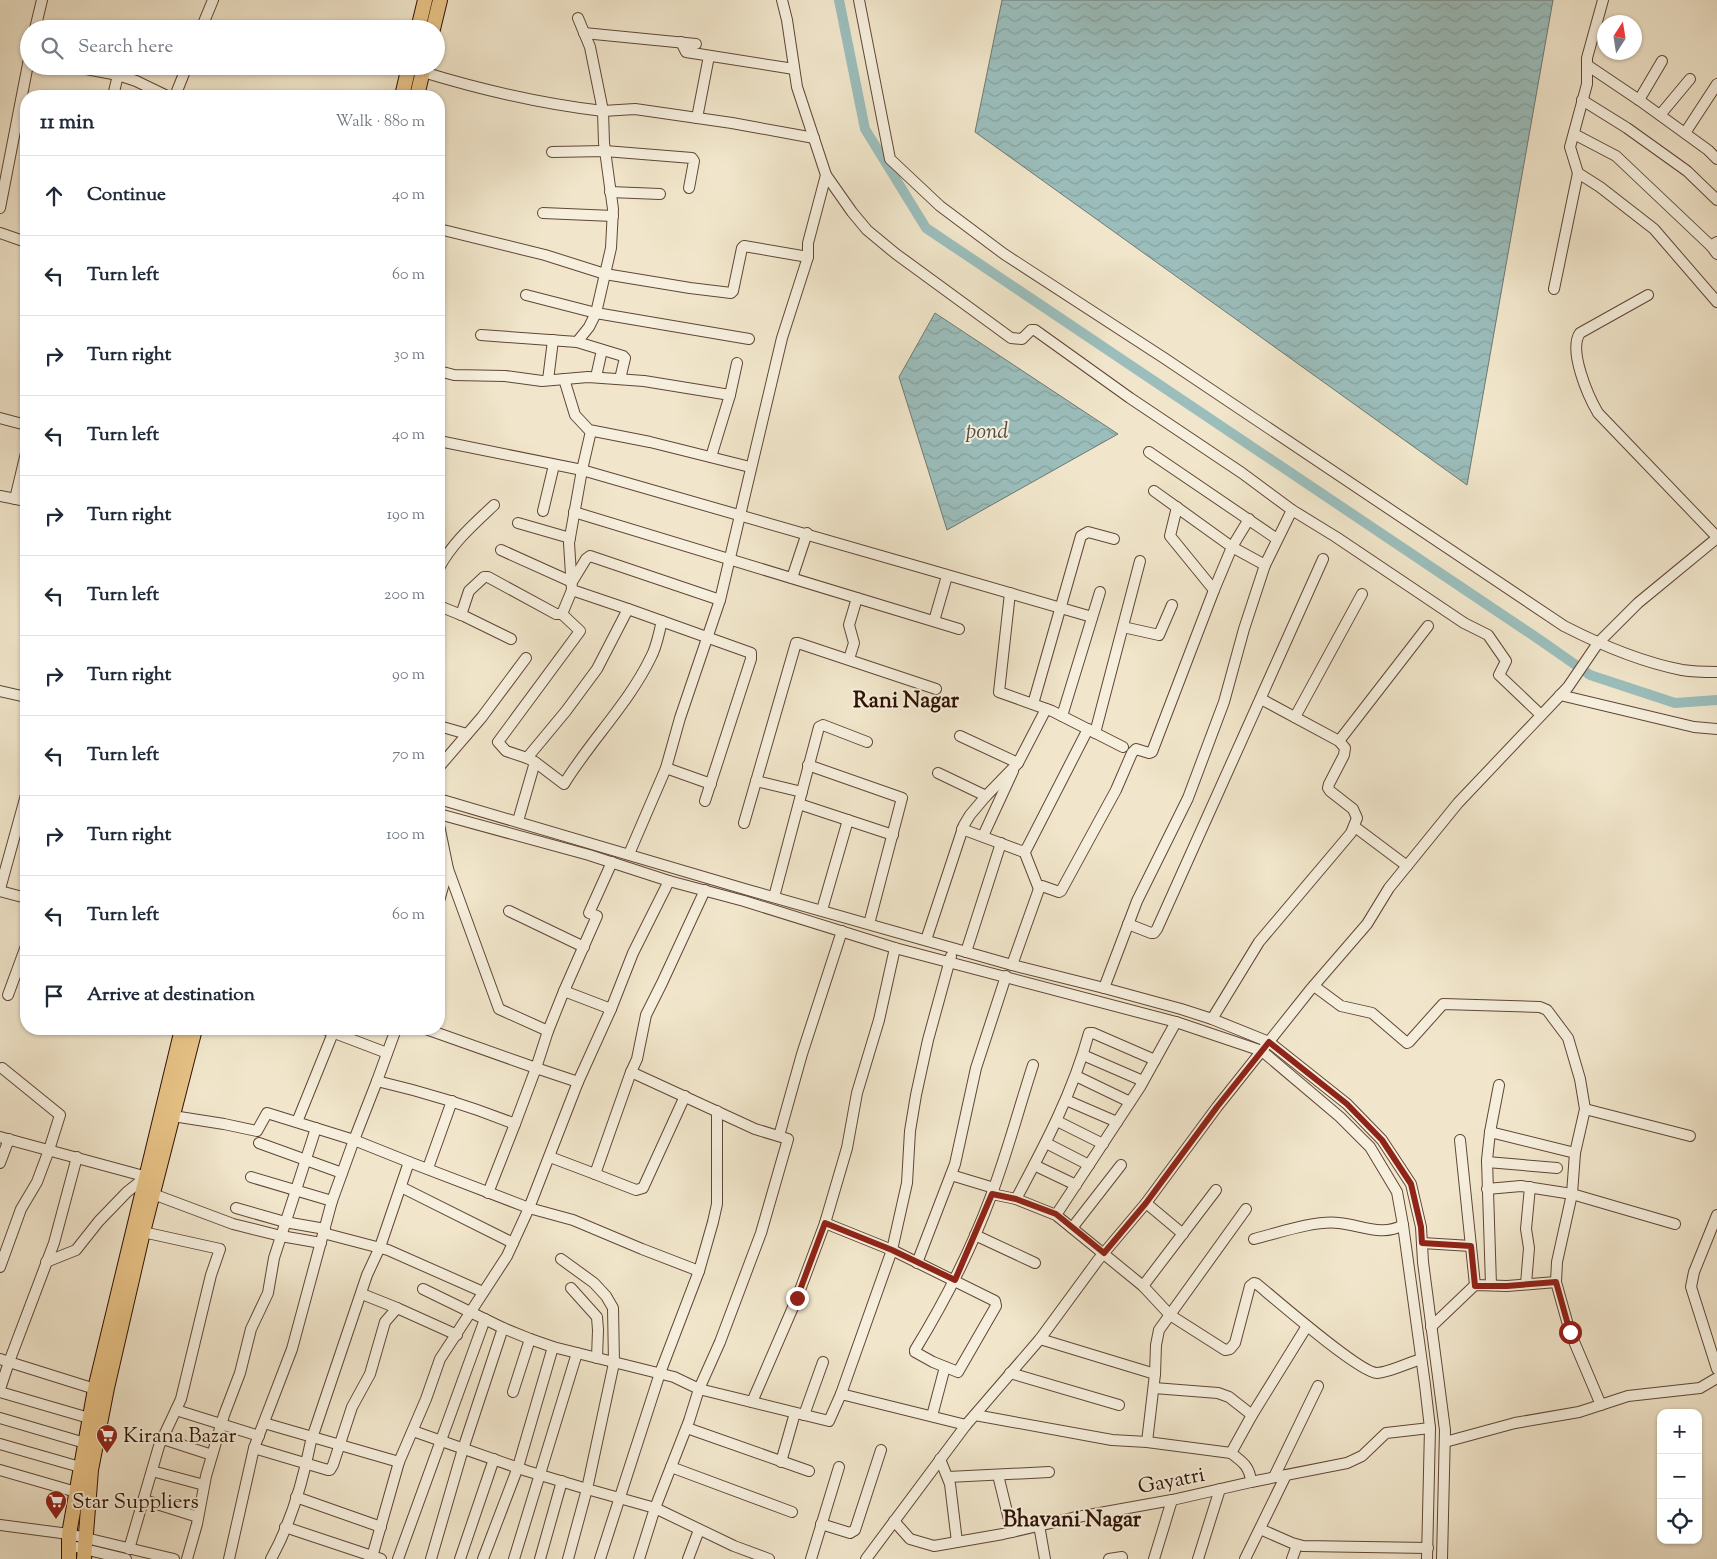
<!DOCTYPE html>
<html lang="en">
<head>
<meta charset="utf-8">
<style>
  body { margin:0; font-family:"Sorts Mill Goudy",serif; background:#f2f2f3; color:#1f2937 }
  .controls { position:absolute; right:15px; bottom:15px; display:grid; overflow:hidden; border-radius:10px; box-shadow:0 1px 4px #0004 }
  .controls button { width:45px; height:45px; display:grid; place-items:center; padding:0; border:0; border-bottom:1px solid #e0e1e3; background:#fff; color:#1f2937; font:25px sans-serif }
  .compass { position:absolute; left:1597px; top:15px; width:45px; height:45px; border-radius:50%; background:#fff; box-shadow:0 1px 4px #0004; rotate:12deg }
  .stop { position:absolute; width:15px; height:15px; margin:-11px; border:4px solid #8f2418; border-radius:50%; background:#fff }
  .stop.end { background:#8f2418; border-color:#fff; box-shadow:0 1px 5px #0008 }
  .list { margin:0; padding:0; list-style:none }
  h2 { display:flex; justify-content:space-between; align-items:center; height:65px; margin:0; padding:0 20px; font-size:21px }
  h2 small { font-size:16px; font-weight:400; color:#747a83 }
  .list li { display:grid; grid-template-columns:32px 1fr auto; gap:15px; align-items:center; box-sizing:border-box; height:80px; padding:0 20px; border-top:1px solid #e0e1e3 }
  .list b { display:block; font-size:19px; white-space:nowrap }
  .list em { font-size:16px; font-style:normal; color:#747a83 }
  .icon { flex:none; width:28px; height:28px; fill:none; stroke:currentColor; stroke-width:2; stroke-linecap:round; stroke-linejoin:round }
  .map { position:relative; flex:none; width:1717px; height:1559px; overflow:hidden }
  .search { position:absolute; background:#fff; box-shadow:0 1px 4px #0004; left:20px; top:20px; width:425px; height:55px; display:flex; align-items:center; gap:12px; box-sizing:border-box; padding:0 18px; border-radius:28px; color:#747a83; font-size:19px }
  .panel { position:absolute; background:#fff; box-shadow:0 1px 4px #0004; left:20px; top:90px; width:425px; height:945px; border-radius:20px }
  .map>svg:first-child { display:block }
  .water { fill:url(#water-waves); stroke:#707972 }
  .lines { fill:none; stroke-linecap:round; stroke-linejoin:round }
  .canal { stroke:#9bbebc; stroke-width:10 }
  .minor-casing { stroke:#604636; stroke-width:12 }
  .highway-casing { stroke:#2f1104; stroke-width:16 }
  .minor { stroke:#f6efdd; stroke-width:10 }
  .highway { stroke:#e8c386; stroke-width:14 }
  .route { stroke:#8f2418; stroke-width:6 }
  .labels { text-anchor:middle; stroke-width:4; stroke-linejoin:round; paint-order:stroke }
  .poi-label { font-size:21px; fill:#2f1104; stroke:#f6efdd; text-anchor:start }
  .street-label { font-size:21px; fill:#2f1104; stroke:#f6efdd }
  .water-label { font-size:22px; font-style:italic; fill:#554e44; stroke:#f6efdd }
  .neighbourhood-label { font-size:22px; font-weight:bold; fill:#2f1104; stroke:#f6efdd }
</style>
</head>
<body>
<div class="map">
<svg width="1717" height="1559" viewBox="0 0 1717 1559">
  <defs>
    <pattern id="water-waves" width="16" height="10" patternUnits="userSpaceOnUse" patternTransform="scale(1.25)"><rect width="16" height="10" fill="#9bbebc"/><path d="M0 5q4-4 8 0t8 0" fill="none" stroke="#86a2a0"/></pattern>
  </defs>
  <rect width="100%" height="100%" fill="#f1e6cb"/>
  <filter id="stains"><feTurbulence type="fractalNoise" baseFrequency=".004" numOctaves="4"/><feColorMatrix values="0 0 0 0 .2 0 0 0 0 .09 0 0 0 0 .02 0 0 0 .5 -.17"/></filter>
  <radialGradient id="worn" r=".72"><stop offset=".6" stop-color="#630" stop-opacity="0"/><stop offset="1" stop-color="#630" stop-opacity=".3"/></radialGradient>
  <!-- water -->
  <g class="water">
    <path d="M1002,0H1553L1467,485L975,132Z"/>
    <path d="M935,313L1118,434L947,530L899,377Z"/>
  </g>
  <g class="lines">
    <!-- canal -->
    <path class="canal" d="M839,0L865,129L926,228L1540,640L1590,675L1675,703L1717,700"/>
    <!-- minor casing -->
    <g class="minor-casing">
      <g id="minor">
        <path d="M859,0L890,159L940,206L1004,254L1164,358L1564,626C1601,645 1641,662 1682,670C1694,672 1706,672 1717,672"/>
        <path d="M1603,0L1587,58V84L1570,147L1578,173L1600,187L1654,229L1717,302"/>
        <path d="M578,18L590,47L603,111L635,109L732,123L814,138"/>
        <path d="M35,29L42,0"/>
        <path d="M201,29L213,0"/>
        <path d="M584,33L696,44"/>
        <path d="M681,42L686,52L794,69"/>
        <path d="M1587,65L1639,100L1708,150L1717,159"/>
        <path d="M70,66L118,75L136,81L167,96"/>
        <path d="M423,72C482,90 542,104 603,111L604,143L613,209L611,248L596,313L589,327L577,342L623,356L625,358L620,379"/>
        <path d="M113,96L118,75"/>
        <path d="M175,96L187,66"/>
        <path d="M1582,100L1627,128L1687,171L1717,200"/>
        <path d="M1639,100L1662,61"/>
        <path d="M1660,115L1690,79"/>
        <path d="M697,118L709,56"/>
        <path d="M1685,133L1717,84"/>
        <path d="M1574,134L1616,156L1711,246"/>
        <path d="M552,152L605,151L692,158L694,161L689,188"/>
        <path d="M826,175L852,212L867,230L896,254L1011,338L1022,339L1031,330H1035L1130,398L1242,473L1292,510"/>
        <path d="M610,192L660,194"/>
        <path d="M0,208L29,59"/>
        <path d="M543,213L613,216"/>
        <path d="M439,229L545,255L605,274L690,288L731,293L733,291L742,248L744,246L808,257"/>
        <path d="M0,233L26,242"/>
        <path d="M1717,242L1711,246L1717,254"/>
        <path d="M1554,289L1578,173"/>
        <path d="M526,295L596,313L749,339"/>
        <path d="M1648,295L1580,333C1568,350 1588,396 1598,413L1717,537"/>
        <path d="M481,335L577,342"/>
        <path d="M439,371L454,375L505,376L542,381L588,377L644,381L730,395L737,363"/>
        <path d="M596,377L602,350"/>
        <path d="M564,379L575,415L589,430L650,442L750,467"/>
        <path d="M548,380L553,340"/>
        <path d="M0,418L26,425"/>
        <path d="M439,441L582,470L591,431"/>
        <path d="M1149,452L1277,539"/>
        <path d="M711,457L730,395"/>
        <path d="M1154,491L1232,547L1265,565L1292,510L1336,537L1464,623L1488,635L1506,661L1499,675L1541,715"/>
        <path d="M0,496L26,501"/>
        <path d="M15,499L26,453"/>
        <path d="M1177,507L1170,536L1214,590"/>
        <path d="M543,511L554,465"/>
        <path d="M574,512L959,629"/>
        <path d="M518,523L570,538"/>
        <path d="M501,550L572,582L586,559L590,556L720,600"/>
        <path d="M439,568C452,543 474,524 494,505"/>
        <path d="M792,578L807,533"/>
        <path d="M1010,593L999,692L1052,711L1123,747"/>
        <path d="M439,606L464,616L511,639"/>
        <path d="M628,609L572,590L569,543L582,470C753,518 922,568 1092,617"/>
        <path d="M461,615L469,591L484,577H488L556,614H562L572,590"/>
        <path d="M934,621L947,576"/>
        <path d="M1123,627L1159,635L1172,605"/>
        <path d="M849,659L854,643L849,625L857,598"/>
        <path d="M0,691L26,697"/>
        <path d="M1560,695L1694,727L1717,729"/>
        <path d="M1033,704L1081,536L1088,532L1114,539"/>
        <path d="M1062,716L1100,592"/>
        <path d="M1295,717L1362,594"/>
        <path d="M439,726L467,734"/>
        <path d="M1095,733L1140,561"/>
        <path d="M960,736L1018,763"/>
        <path d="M1339,741L1428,626"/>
        <path d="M527,758L506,751L498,742L580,631L562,614"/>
        <path d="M535,762L564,784C591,740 629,703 651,657C657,646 659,632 662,621"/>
        <path d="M808,765L902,798L869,924"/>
        <path d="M439,767L482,717L526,658"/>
        <path d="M666,768L711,784"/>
        <path d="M938,773L986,796"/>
        <path d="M756,781L802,792"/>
        <path d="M439,799L748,890L1012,965L1104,988L1181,1009L1212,1019L1269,1042L1347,1104L1382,1140L1411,1184L1421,1227L1423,1262L1445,1430L1442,1559"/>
        <path d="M799,804L893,835"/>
        <path d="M439,814L589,855L669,881L744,901L895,948L1176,1022L1262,1051L1340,1117L1370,1147L1397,1192L1403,1225L1425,1385L1430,1428L1427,1559"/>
        <path d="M518,821L535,762L527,758L566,711L597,669L628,609L751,653V659L705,801"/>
        <path d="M744,823L796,643H798L936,689"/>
        <path d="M439,825L448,869L439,901"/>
        <path d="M1355,827L1407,866"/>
        <path d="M962,829L1021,851L1026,850L1088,729"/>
        <path d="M983,836L1013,771"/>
        <path d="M1024,851L1039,889"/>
        <path d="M629,854L666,768L680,718L720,600L782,338L808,257V243L826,175L797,87L787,20L782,0"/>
        <path d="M448,869L499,1009L548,1031L564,991L611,1009L633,953L669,881"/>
        <path d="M0,889L26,795"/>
        <path d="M0,891L26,898"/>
        <path d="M774,897L819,727L823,725L867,742"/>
        <path d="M822,910L848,820"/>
        <path d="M509,911L584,947"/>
        <path d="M1128,924L1151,933H1154L1157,929L1323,559"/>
        <path d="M926,940L964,825L970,815L986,796L1018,763L1046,709"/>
        <path d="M966,952L1001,843"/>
        <path d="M1012,965L1039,889L1042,886L1059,892L1061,891L1116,790L1132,753L1136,749L1149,753L1152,752L1214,590L1232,547L1249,519"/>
        <path d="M1314,986L1341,1006L1372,1013L1407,1043L1409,1042L1443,1004L1540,1007L1547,1010L1568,1038L1580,1079L1585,1109L1575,1153L1572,1194L1557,1262L1556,1282"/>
        <path d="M1104,988L1137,901L1188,798L1224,702L1244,629L1265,565"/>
        <path d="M564,991L597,916L589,913L612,862"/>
        <path d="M8,995L26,946"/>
        <path d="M1212,1019L1259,942L1351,833L1357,818L1353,809L1330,791L1328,788L1329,784L1344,755L1345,748L1339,741L1261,699"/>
        <path d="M324,1029L387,1053"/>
        <path d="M426,1029L536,1068L548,1031"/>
        <path d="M1083,1055L1143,1081"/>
        <path d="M1076,1076L1130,1102"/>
        <path d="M377,1081L396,1029"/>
        <path d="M1066,1100L1117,1122"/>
        <path d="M1585,1109L1690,1136"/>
        <path d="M173,1116L224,1124L257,1131L267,1113L354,1140L377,1081C424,1092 470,1106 515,1124L488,1193"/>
        <path d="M1057,1121L1103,1144"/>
        <path d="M297,1122L333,1033"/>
        <path d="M515,1124L536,1068L578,1082"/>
        <path d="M1490,1132L1575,1153"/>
        <path d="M779,1136L802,1054L842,931"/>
        <path d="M0,1137L151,1178"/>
        <path d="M1460,1140L1475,1285"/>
        <path d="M259,1143L342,1173"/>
        <path d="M1046,1143L1089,1165"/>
        <path d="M77,1157L54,1243L9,1362L95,1389"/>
        <path d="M550,1157L595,1174L631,1072L637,1059L646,1015L662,983L705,890"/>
        <path d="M1487,1162L1557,1168"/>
        <path d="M0,1163L9,1139"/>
        <path d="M1034,1165L1076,1185"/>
        <path d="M428,1168L452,1101"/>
        <path d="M595,1174L636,1190L643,1188L685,1096"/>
        <path d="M951,1175L994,1188"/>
        <path d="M251,1177L332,1201"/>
        <path d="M401,1187L513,1243"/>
        <path d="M1487,1189L1521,1186L1572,1194L1675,1224"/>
        <path d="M153,1194L233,1224L281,1236L321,1243"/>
        <path d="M992,1194L1016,1199L1056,1215L1143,1286L1170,1315L1225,1350L1230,1349L1235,1343L1250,1286L1254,1283L1257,1284C1275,1299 1360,1373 1377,1373C1387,1373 1411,1362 1421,1359"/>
        <path d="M1016,1199C1045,1145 1073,1092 1089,1033H1093L1155,1060"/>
        <path d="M1146,1203L1183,1234"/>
        <path d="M236,1208L285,1222L325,1229"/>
        <path d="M1056,1215L1140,1087L1176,1022"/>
        <path d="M1717,1215L1694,1272L1691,1287L1717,1369"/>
        <path d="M825,1223L892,1250L995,1301L996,1306L958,1372L933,1362L915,1352V1350C945,1301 971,1250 991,1196C1007,1154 1019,1108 1033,1065"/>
        <path d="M1072,1228L1121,1165"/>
        <path d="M323,1233L388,1250L483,1292"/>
        <path d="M975,1235L1035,1263"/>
        <path d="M1254,1239C1278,1233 1315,1220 1339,1223C1361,1225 1382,1237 1403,1225"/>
        <path d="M1422,1243L1471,1246"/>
        <path d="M561,1259L594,1283L606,1296L613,1308L614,1363L587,1489L655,1508L639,1559"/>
        <path d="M46,1262L76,1250L99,1221L127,1192L146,1177"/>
        <path d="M917,1263L955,1164L976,1068L1006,976"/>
        <path d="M0,1267L21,1209L37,1182L49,1150L60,1115L2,1068"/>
        <path d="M699,1271L713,1222L717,1204V1111"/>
        <path d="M1526,1284L1529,1248L1526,1229L1530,1187"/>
        <path d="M1491,1285L1487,1160L1490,1132L1499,1085"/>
        <path d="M1143,1286L1216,1190"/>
        <path d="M571,1288L597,1317L598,1330L597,1358"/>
        <path d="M423,1289L503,1328L530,1339L553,1347L674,1377L699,1389L720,1342L761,1233L788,1139L755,1129L631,1072"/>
        <path d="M362,1294L397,1308"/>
        <path d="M1431,1327L1475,1285L1507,1286L1556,1282L1570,1332L1601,1405"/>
        <path d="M1040,1339L1155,1374"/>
        <path d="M0,1359L9,1362L0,1389"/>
        <path d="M1010,1373L1119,1405"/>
        <path d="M0,1392L89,1418"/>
        <path d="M513,1392L530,1339"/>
        <path d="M841,1394L892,1250L907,1183L910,1131L916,1095L928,1040L951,956"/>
        <path d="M752,1402L797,1298L825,1223L847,1148L857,1093L879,1020L895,948"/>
        <path d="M176,1410L259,1436"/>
        <path d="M804,1415L823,1362"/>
        <path d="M975,1415L1112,1440L1147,1442L1231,1453"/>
        <path d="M1252,1415L1307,1326"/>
        <path d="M932,1416L945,1367"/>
        <path d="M0,1418L85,1443"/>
        <path d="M264,1423L399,1462L426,1399L440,1359L507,1256L529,1208L409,1162"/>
        <path d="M687,1428L809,1471"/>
        <path d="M413,1431L527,1471L587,1489L568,1559"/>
        <path d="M163,1439L212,1455"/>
        <path d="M1147,1442L1155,1374L1156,1345L1159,1330L1246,1209"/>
        <path d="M1445,1442L1515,1423L1579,1412L1628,1396L1700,1388L1717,1378"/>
        <path d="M0,1444L80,1467"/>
        <path d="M940,1459L950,1484L957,1542"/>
        <path d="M781,1462L795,1413"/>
        <path d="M671,1467L655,1508L734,1546L769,1559"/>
        <path d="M0,1470L76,1492"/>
        <path d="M152,1471L204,1485"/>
        <path d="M998,1475L1012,1532"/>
        <path d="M948,1477L1049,1472"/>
        <path d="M1274,1477L1318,1386"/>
        <path d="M1251,1482L1347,1463L1362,1456L1386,1433L1430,1428"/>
        <path d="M296,1497L381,1527"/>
        <path d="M144,1500L198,1517"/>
        <path d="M792,1512L671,1467L689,1421L699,1389L829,1421L841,1394L966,1425"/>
        <path d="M894,1521L910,1539L934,1546L1003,1534L1072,1518L1172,1500L1251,1482C1250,1467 1243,1462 1231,1453L1252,1415L1229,1397L1218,1393L1154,1388"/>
        <path d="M821,1524L850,1533L855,1530L881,1450"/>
        <path d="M0,1525L69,1534L174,1559"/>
        <path d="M1039,1525L1045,1559"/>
        <path d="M285,1527L381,1559"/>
        <path d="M1260,1529L1292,1543L1303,1546L1428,1548"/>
        <path d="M68,1545L126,1559"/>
        <path d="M129,1549L159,1446L181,1399L211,1275L220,1249L143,1232"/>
        <path d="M372,1557L399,1462"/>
        <path d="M187,1559L197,1524L206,1476L224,1415L240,1373L251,1329L268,1293L274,1258L316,1128"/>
        <path d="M229,1559L254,1448"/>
        <path d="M271,1559C291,1523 303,1481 311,1441L367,1275L380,1247L409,1162L354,1140L332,1201L292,1349L254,1448L328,1470H330L333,1465L352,1407L370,1374L385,1322L397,1308L457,1335"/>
        <path d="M398,1559L485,1319"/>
        <path d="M431,1559L463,1449L503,1328"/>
        <path d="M460,1559L494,1459"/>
        <path d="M483,1559L518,1467L553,1347"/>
        <path d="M514,1559L577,1353"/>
        <path d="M540,1559L562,1481"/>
        <path d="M600,1559L660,1373L699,1271L642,1249L573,1220L529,1208L578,1082L611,1009"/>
        <path d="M688,1559L699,1530"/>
        <path d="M811,1559L839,1467"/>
        <path d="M866,1559L966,1425L1040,1339L1098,1260L1146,1203L1217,1107L1310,990L1367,924L1389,888L1458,803L1568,687L1598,643L1638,603L1717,538"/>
        <path d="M1109,1559L1122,1557"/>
        <path d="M1154,1559L1172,1500"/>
        <path d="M1198,1559L1220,1489"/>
        <path d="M1245,1559L1286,1475"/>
        <path d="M1292,1559L1297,1545"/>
      </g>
    </g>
    <!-- highway casing -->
    <g class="highway-casing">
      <g id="highway">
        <path d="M418,29L425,0"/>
        <path d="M433,29L440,0"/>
        <path d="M402,96L409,66"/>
        <path d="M417,96L424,66"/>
        <path d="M69,1559V1534L95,1389L182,1029"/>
        <path d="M84,1559L91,1470L107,1388L143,1232L195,1029"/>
      </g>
    </g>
    <!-- minor -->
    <use href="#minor" class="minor"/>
    <!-- highway -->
    <use href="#highway" class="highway"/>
  </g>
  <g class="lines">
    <!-- route -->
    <path class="route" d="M797,1298L825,1223L892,1250L955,1280L992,1194L1016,1199L1056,1214L1104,1253L1146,1203L1217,1107L1269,1042L1347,1104L1382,1140L1411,1184L1421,1227L1422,1243L1471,1246L1475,1286H1507L1556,1282L1570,1332"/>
  </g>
  <!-- icons -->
  <defs>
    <g id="supermarket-pin" transform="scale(1.125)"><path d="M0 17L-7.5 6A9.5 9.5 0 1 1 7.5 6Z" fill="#8f2418" stroke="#f6efdd"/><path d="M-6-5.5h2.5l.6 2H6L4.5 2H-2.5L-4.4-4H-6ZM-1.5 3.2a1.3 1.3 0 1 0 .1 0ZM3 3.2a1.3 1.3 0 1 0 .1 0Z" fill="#fff"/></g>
  </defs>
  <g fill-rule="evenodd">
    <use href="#supermarket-pin" x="107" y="1435"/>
    <use href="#supermarket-pin" x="56" y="1501"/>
  </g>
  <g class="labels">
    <!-- poi labels -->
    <g class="poi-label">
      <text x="123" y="1442">Kirana Bazar</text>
      <text x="72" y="1508">Star Suppliers</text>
    </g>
    <!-- street labels -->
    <g class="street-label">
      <text transform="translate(1171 1480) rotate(-11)" y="7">Gayatri</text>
    </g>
    <!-- water labels -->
    <g class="water-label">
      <text x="987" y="438">pond</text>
    </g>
    <!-- neighbourhood labels -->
    <g class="neighbourhood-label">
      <text x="906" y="707">Rani Nagar</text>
      <text x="1072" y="1526">Bhavani Nagar</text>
    </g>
  </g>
  <rect width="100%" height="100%" filter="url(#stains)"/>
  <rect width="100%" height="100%" fill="url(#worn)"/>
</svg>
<div class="controls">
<button>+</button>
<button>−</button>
<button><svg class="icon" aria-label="locate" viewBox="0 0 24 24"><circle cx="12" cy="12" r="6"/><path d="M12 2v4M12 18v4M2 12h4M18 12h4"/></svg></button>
</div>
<svg class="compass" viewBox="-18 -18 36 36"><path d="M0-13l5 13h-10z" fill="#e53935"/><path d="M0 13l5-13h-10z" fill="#747a83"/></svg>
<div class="stop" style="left:1570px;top:1332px"></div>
<div class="stop end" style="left:797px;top:1298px"></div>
<div class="search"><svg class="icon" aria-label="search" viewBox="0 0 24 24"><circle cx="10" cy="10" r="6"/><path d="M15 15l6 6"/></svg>Search here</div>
<section class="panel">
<h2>11 min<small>Walk · 880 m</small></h2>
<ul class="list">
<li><svg class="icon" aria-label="ahead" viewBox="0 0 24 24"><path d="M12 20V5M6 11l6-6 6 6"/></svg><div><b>Continue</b></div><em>40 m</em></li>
<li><svg class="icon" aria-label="left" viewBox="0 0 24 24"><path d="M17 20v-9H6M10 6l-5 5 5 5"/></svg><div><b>Turn left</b></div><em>60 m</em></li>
<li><svg class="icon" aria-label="right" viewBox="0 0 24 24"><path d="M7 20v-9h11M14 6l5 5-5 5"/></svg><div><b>Turn right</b></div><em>30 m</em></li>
<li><svg class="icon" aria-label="left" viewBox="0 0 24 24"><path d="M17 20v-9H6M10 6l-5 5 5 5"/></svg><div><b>Turn left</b></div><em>40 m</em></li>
<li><svg class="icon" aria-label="right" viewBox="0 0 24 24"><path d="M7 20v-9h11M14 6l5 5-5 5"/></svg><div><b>Turn right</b></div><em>190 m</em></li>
<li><svg class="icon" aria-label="left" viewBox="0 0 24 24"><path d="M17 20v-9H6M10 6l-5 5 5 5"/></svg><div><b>Turn left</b></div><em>200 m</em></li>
<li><svg class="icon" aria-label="right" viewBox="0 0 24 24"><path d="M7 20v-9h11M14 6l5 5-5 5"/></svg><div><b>Turn right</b></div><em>90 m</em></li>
<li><svg class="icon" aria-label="left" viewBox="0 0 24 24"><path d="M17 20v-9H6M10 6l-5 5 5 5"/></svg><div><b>Turn left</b></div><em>70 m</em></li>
<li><svg class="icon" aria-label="right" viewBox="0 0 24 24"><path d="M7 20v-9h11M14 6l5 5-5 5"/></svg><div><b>Turn right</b></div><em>100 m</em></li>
<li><svg class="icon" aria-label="left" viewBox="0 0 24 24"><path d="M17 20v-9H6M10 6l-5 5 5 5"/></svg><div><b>Turn left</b></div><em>60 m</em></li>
<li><svg class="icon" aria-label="arrive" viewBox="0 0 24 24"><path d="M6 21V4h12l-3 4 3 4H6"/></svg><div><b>Arrive at destination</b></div></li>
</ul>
</section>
</div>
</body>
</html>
